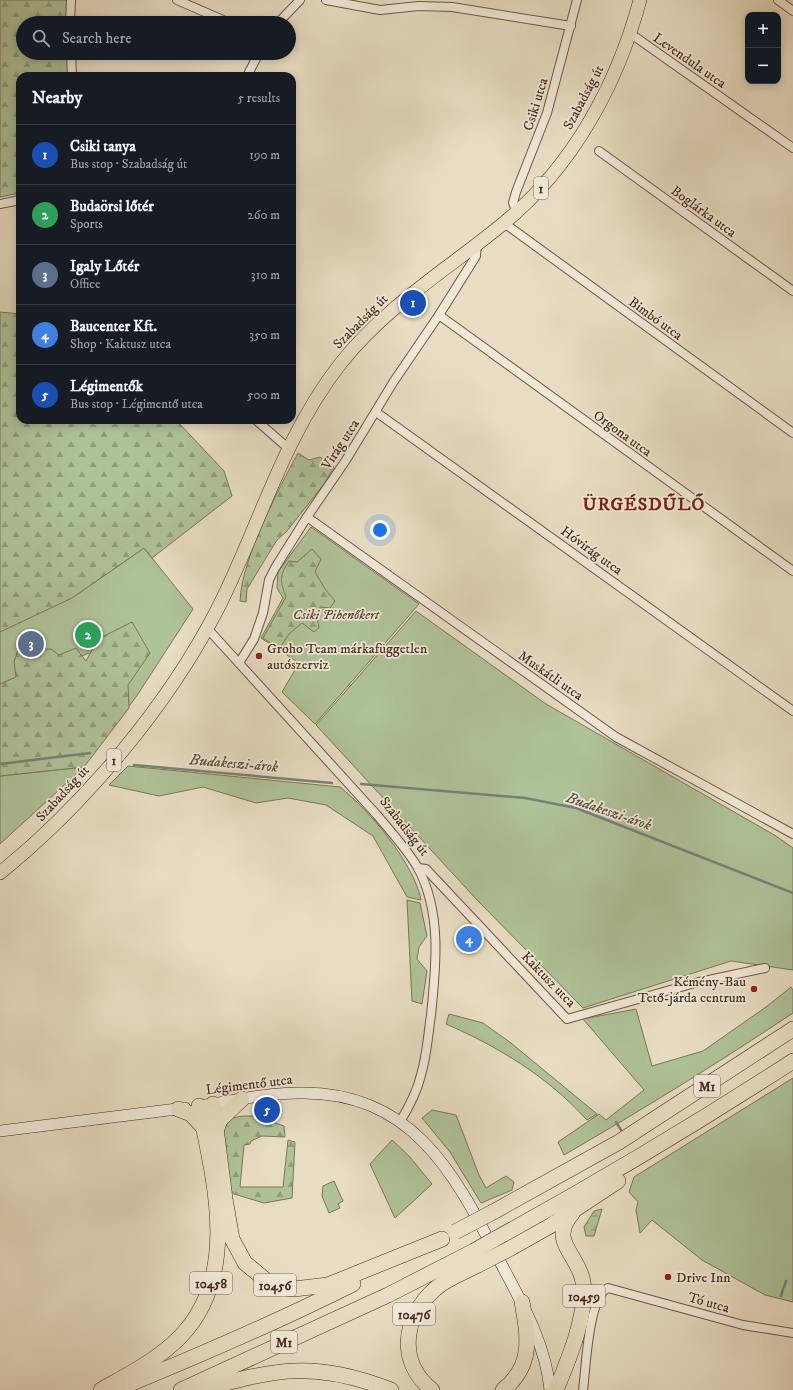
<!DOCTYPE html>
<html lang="en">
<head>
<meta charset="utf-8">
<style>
  body { margin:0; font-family:"IM FELL DW Pica",serif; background:#242831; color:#f1f3f6 }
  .controls { position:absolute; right:12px; top:12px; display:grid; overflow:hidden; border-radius:8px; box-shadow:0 2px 10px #0003 }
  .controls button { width:36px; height:36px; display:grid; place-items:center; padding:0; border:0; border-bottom:1px solid #363941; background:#171b24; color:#f1f3f6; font:20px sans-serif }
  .you { position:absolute; left:380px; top:530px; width:14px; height:14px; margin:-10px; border:3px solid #fff; border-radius:50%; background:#1a73e8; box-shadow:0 0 0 6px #1a73e833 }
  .badge { display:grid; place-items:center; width:26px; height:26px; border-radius:50%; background:#c59692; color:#fff; font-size:13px; font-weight:700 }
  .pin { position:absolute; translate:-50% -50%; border:2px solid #fff; box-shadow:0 1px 4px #0006 }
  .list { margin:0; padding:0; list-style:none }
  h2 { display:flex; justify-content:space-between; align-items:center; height:52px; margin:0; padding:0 16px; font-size:17px }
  h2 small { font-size:13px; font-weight:400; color:#9ea1a6 }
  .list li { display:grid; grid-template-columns:26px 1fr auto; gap:12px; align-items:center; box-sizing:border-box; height:60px; padding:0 16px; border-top:1px solid #363941 }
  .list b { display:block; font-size:15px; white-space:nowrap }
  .list p { margin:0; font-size:13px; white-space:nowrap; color:#9ea1a6 }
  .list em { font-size:13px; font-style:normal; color:#9ea1a6 }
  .icon { flex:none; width:22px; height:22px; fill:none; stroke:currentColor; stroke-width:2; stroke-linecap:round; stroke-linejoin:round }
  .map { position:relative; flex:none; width:793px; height:1390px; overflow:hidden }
  .search { position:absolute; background:#171b24; box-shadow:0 2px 10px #0003; left:16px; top:16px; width:280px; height:44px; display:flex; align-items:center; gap:10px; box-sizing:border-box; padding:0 14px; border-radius:22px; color:#9ea1a6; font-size:15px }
  .panel { position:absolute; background:#171b24; box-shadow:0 2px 10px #0003; left:16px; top:72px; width:280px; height:352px; border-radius:12px }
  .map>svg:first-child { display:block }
  .green { fill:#afc299; stroke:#7c765a }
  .forest { fill:url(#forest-firs); stroke:#7c765a }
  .wetland { fill:url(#wetland-marsh); stroke:#7c765a }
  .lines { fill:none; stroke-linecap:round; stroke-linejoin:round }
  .stream { stroke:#788179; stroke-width:2.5 }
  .minor-casing { stroke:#715646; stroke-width:10 }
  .secondary-casing { stroke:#49291c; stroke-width:12 }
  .primary-casing { stroke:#49291c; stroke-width:14 }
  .motorway-casing { stroke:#49291c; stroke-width:16 }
  .minor { stroke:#f0e9d8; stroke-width:8 }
  .secondary { stroke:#f0e9d8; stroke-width:11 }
  .primary { stroke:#e8ddc3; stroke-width:13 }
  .motorway { stroke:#e8ddc3; stroke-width:15 }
  .motorway-bridge-casing { stroke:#49291c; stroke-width:16; stroke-linecap:butt }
  .motorway-bridge { stroke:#e8ddc3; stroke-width:15 }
  .poi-dot { fill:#8f2418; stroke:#f0e9d8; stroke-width:1.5 }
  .labels { text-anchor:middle; stroke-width:3.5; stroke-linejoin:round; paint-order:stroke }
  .shield { fill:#f0e9d8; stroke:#7b6354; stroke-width:1 }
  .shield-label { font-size:13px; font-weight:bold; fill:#49291c }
  .street-label { font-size:14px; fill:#49291c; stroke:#f0e9d8 }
  .park-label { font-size:14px; font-style:italic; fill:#5d4835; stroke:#f0e9d8 }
  .poi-label { font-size:14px; fill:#49291c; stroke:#f0e9d8; text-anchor:start }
  .water-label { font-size:15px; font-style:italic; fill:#5c4e43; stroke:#f0e9d8 }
  .district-label { font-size:18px; font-weight:bold; letter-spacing:1px; fill:#7a1f14; stroke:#f0e9d8 }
</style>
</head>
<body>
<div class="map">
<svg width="793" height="1390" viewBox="0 0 793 1390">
  <defs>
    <pattern id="forest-firs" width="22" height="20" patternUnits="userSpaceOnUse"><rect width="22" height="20" fill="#afc299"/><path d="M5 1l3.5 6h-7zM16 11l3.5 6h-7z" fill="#909e7c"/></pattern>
    <pattern id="wetland-marsh" width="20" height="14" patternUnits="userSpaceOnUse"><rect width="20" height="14" fill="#afc299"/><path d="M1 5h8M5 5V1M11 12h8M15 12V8" fill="none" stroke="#909e7c"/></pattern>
  </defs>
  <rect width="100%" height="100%" fill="#e8ddc3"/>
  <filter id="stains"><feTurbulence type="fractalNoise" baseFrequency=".005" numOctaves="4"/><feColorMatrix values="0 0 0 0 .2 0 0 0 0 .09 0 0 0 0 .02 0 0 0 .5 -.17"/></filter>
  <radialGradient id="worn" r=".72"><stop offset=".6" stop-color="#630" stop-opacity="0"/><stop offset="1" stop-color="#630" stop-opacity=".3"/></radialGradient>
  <!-- green -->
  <g class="green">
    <path d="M311,527L419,604L315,724L282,692L299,663L261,638L283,598L277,588L278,572Z"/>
    <path d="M144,548L193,609L138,694L119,720L89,653L0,691V617L79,593Z"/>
    <path d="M416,611L546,704L776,836L793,848V970L731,961L583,1008L478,901L316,725Z"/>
    <path d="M128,766L340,787C369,810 414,863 421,900L407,897L373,836L326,805L288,798L256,803L203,787L159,796L109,785Z"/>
    <path d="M84,767L0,844V776Z"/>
    <path d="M407,900L420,903L427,936L419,947L417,959L427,971L422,1004L412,1001Z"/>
    <path d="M791,987L793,990V1013C718,1063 642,1110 564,1155L558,1142L599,1114L606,1120L644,1090L583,1019L636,1009L652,1066L703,1051L766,1007Z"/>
    <path d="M449,1014L483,1023L511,1043L597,1114L587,1120C548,1077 499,1047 446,1024Z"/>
    <path d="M793,1078V1302L765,1295L702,1260L652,1220L640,1233L636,1210L638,1202L629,1192L634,1177Z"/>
    <path d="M432,1110L456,1115L479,1175L486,1188L506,1176L514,1182L512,1190L481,1203L450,1152L422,1118Z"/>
    <path d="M392,1140L409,1156L432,1184L395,1218L370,1164Z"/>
    <path d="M334,1181L343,1201L338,1204L340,1208L329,1213L322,1196L323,1186Z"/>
  </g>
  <!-- forest -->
  <g class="forest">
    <path d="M0,0H69L68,23H23V53H69V76H20V193L0,197Z"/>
    <path d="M0,312L20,314V420H176L224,471L232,496L152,558L144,548L72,598L0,632Z"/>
    <path d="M298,453L309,460L320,457L334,467L324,484L287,531L277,540L247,589L246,602L240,601C242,558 277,492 298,453Z"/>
    <path d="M312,549L321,559L315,572L325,589L335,601L330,608L320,607L317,617L319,628L314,632L302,623L289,634L279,649L263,638L286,597C280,581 279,576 289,561L297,562Z"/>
    <path d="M132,622L150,653L128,685L129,708L84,767L0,776V684L16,677L14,662L18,650L51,649L59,655L76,648L86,661L98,639Z"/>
    <path d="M244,1116H255L284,1126L285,1137L262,1136L251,1141L250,1144L244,1145L240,1187H283L288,1140L295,1142L292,1198L264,1203L234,1194L228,1186L223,1131C227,1119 233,1117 244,1116Z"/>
  </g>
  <!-- wetland -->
  <path class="wetland" d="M602,1209L594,1236H586L584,1227L594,1211Z"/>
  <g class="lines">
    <!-- stream -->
    <g class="stream">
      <path d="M0,764L90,753"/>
      <path d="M134,765L332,783"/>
      <path d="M361,784L525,798L576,808L793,893"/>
      <path d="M616,1122L621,1130"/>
      <path d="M784,1287L786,1281"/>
      <path d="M781,1296L783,1289"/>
    </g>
    <!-- minor casing -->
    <g class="minor-casing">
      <g id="minor">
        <path d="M177,0L230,23"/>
        <path d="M326,0L380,10L419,6L452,7L571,26"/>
        <path d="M778,0L793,11"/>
        <path d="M70,23L71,0"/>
        <path d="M278,23L300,0"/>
        <path d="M631,34L793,148"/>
        <path d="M71,53L72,76"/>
        <path d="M247,76L259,53"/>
        <path d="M599,151L793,291"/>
        <path d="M0,204L20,200"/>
        <path d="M517,212L513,203L516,192L547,113L577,0"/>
        <path d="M504,223L793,433"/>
        <path d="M439,315L793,571"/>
        <path d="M376,412L793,711"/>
        <path d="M256,420L289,449"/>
        <path d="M307,517L616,737L793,834"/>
        <path d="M207,628L377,815C391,832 407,849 418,868C442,913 436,967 431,1015C428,1035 427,1055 421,1075C417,1092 409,1107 400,1122"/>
        <path d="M239,663L254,639L263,613L269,580L275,568L307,517L346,460L394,381L439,315L476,256L477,244"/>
        <path d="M418,868L426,869L567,1019L695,983L765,968"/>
        <path d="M583,1390C586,1369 588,1297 608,1288L743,1325L793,1333"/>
      </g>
    </g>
    <!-- secondary casing -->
    <g class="secondary-casing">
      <g id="secondary">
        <path d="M206,1105C237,1100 267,1093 299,1093C410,1091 453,1170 497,1256C520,1300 545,1340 550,1390"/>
        <path d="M0,1131L185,1108"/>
      </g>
    </g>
    <!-- primary casing -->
    <g class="primary-casing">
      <path id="primary" d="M0,873C84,805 167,707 217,610C259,528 283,436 341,363C386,306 448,269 504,223C573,166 617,85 640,0"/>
    </g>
    <!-- motorway casing -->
    <g class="motorway-casing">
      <g id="motorway">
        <path d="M213,1104L225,1199L232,1239L245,1263L268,1282L280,1287L294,1289L328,1285L442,1239"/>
        <path d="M178,1109L191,1114L203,1127"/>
        <path d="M217,1128L220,1120L242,1099"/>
        <path d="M493,1212L619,1142L793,1029"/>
        <path d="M495,1239C597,1183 696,1124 793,1061"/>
        <path d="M511,1248L550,1226L618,1181"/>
        <path d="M101,1390C129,1374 159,1359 181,1336C240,1274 214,1180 199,1106"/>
        <path d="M115,1390C196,1357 275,1323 353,1284"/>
        <path d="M181,1390L388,1295L474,1251"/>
        <path d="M200,1390C276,1369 314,1360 391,1390"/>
        <path d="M432,1390C397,1362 403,1317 435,1289C447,1278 465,1272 480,1264"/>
        <path d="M503,1390C534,1365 528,1336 522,1302"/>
        <path d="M556,1390C568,1361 588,1314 583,1282C579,1255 548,1241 572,1214"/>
      </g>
    </g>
    <!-- minor -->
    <use href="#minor" class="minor"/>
    <!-- secondary -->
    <use href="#secondary" class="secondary"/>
    <!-- primary -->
    <use href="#primary" class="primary"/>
    <!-- motorway -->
    <use href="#motorway" class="motorway"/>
    <!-- motorway-bridge casing -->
    <g class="motorway-bridge-casing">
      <g id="motorway-bridge">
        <path d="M455,1232L493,1212"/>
        <path d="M474,1251L495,1239"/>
        <path d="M480,1264L511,1248"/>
      </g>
    </g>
    <!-- motorway-bridge -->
    <use href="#motorway-bridge" class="motorway-bridge"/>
  </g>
  <!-- markers -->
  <g class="poi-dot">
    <circle cx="259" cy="656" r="4"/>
    <circle cx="754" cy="989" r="4"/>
    <circle cx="668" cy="1277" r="4"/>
  </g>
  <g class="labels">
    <!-- shield labels -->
    <g class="shield">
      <rect x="534" y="177" width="14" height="22" rx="3"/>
      <rect x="107" y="749" width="14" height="22" rx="3"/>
      <rect x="694" y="1075" width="26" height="22" rx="3"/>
      <rect x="190" y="1272" width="42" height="22" rx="3"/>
      <rect x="254" y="1274" width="42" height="22" rx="3"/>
      <rect x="563" y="1285" width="42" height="22" rx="3"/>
      <rect x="393" y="1303" width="42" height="22" rx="3"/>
      <rect x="271" y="1331" width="26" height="22" rx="3"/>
    </g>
    <g class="shield-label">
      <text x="541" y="193">1</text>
      <text x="114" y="765">1</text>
      <text x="707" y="1091">M1</text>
      <text x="211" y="1288">10458</text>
      <text x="275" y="1290">10456</text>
      <text x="584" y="1301">10459</text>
      <text x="414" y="1319">10476</text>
      <text x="284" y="1347">M1</text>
    </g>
    <!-- street labels -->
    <g class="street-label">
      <text transform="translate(690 60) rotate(35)" y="5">Levendula utca</text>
      <text transform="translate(583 97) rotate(-62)" y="5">Szabadság út</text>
      <text transform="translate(535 104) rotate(-73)" y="5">Csiki utca</text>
      <text transform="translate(704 211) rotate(36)" y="5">Boglárka utca</text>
      <text transform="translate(656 318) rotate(36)" y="5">Bimbó utca</text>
      <text transform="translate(360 321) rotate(-45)" y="5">Szabadság út</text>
      <text transform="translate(623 433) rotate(36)" y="5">Orgona utca</text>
      <text transform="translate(340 444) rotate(-57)" y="5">Virág utca</text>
      <text transform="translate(592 550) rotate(36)" y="5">Hóvirág utca</text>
      <text transform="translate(551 675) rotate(35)" y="5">Muskátli utca</text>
      <text transform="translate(62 793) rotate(-47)" y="5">Szabadság út</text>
      <text transform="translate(405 826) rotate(52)" y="5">Szabadság út</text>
      <text transform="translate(549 979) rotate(46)" y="5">Kaktusz utca</text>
      <text transform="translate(249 1084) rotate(-7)" y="5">Légimentő utca</text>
      <text transform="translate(709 1302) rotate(16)" y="5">Tó utca</text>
    </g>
    <!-- park labels -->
    <g class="park-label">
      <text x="336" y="619">Csiki Pihenőkert</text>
    </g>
    <!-- poi labels -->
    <g class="poi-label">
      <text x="267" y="653">Groho Team márkafüggetlen<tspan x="267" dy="16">autószerviz</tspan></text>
      <text x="746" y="986" text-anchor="end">Kémény-Bau<tspan x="746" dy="16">Tető-járda centrum</tspan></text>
      <text x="676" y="1282">Drive Inn</text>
    </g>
    <!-- water labels -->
    <g class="water-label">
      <text transform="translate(234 763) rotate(5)" y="5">Budakeszi-árok</text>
      <text transform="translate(609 811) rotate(19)" y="5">Budakeszi-árok</text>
    </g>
    <!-- district labels -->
    <g class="district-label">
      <text x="644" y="510">ÜRGÉSDŰLŐ</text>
    </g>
  </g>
  <rect width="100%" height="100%" filter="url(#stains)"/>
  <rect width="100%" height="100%" fill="url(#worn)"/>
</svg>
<div class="controls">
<button>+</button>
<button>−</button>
</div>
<div class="you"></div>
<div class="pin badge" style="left:413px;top:303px;background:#1a4fb4">1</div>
<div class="pin badge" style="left:88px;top:635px;background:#2e9e5b">2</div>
<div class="pin badge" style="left:31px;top:644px;background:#5c6f8a">3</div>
<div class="pin badge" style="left:469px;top:939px;background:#3f7fe0">4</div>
<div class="pin badge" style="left:267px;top:1110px;background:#1a4fb4">5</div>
<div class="search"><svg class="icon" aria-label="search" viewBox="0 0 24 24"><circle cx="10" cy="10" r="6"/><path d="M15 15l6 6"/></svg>Search here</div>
<section class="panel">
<h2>Nearby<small>5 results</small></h2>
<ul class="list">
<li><span class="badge" style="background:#1a4fb4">1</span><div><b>Csiki tanya</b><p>Bus stop · Szabadság út</p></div><em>190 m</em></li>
<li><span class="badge" style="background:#2e9e5b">2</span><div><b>Budaörsi lőtér</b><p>Sports</p></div><em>260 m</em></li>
<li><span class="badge" style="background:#5c6f8a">3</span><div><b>Igaly Lőtér</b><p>Office</p></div><em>310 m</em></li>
<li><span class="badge" style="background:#3f7fe0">4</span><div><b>Baucenter Kft.</b><p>Shop · Kaktusz utca</p></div><em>350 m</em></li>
<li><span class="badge" style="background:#1a4fb4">5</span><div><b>Légimentők</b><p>Bus stop · Légimentő utca</p></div><em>500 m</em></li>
</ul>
</section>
</div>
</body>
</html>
